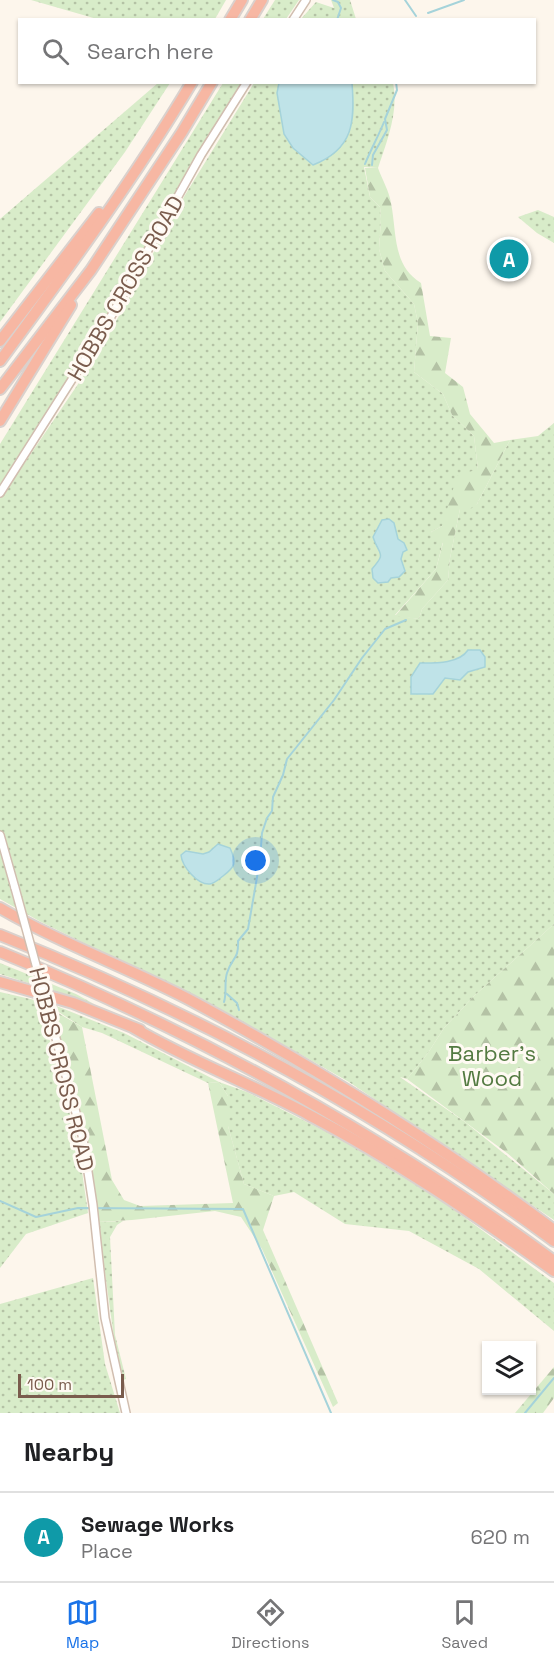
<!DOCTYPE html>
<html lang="en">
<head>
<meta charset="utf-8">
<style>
  body { margin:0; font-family:"Space Grotesk",sans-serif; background:#f6f6f6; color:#202124 }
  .controls { position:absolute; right:18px; bottom:18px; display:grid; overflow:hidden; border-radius:0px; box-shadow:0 2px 4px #0004 }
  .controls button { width:54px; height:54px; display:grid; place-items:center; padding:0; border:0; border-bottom:2px solid #e0e0e0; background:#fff; color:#202124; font:30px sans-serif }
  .scale { position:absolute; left:18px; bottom:15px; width:106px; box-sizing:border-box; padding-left:6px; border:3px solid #7a5c4d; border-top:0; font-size:16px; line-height:21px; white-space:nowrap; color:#7a5c4d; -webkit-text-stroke:4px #fffaf3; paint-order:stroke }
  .you { position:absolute; left:256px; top:861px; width:21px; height:21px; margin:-15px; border:4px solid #fff; border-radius:50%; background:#1a73e8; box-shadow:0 0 0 9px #1a73e833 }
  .badge { display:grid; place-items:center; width:39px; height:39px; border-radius:50%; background:#1a73e8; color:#fff; font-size:20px; font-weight:700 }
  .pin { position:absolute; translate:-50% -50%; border:3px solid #fff; box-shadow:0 2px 6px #0006 }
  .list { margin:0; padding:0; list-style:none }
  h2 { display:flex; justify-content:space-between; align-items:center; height:78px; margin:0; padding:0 24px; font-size:26px }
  h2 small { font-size:20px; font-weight:400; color:#757577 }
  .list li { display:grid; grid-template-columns:39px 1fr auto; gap:18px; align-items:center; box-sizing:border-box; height:90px; padding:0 24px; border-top:2px solid #e0e0e0 }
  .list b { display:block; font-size:22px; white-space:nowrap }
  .list p { margin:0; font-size:20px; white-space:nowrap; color:#757577 }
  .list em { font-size:20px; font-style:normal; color:#757577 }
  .icon { flex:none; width:33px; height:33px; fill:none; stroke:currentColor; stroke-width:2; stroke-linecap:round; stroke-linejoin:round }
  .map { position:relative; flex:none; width:554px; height:1413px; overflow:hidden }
  .search { position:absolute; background:#fff; box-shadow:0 2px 4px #0004; left:18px; right:18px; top:18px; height:66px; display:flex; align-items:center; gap:15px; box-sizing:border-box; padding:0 21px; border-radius:0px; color:#757577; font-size:22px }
  .sheet { height:168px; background:#fff }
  nav { display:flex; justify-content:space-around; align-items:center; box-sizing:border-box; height:84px; border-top:2px solid #e0e0e0; background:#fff; font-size:16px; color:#757577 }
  nav a { display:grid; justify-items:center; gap:3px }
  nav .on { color:#1a73e8 }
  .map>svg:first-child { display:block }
  .grass { fill:url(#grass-dots) }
  .forest { fill:url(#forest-firs) }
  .water { fill:#bfe3e8; stroke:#a5d3da; stroke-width:1.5 }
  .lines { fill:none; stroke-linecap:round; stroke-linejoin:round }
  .stream { stroke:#a5d3da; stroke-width:2 }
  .minor-casing { stroke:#d1beb0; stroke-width:10 }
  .highway-casing { stroke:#dad1cd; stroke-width:14 }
  .minor { stroke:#fff; stroke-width:7 }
  .highway { stroke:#f7b7a3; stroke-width:10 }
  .minor-bridge-casing { stroke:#d1beb0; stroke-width:10; stroke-linecap:butt }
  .minor-bridge { stroke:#fff; stroke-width:7 }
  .labels { text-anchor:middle; stroke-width:6; stroke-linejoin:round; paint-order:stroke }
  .street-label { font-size:22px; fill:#7a5c4d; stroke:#fffaf3 }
  .park-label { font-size:22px; fill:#537a41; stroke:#fffaf3 }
</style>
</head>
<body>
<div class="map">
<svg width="554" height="1413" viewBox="0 0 554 1413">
  <defs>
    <pattern id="grass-dots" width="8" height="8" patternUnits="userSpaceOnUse" patternTransform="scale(1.5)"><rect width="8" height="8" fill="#d8ecc9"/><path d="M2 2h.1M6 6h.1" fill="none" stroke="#b4c2a5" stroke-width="1.8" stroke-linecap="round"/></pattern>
    <pattern id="forest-firs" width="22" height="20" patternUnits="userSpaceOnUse" patternTransform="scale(1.5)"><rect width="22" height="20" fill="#d8ecc9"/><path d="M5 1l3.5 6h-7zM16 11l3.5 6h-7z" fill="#b4c2a5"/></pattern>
  </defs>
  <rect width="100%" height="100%" fill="#fdf6ec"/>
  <!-- grass -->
  <g class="grass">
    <path d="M31,0H226L215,19H97Z"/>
    <path d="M275,0H299L286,19H263Z"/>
    <path d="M331,0H350L356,19L300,20L316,2L334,8Z"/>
    <path d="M158,83H170L125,152L0,322V219Z"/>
    <path d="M223,83H243L233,97L140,264L57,398L24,464L97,356L185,195L254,83H393C399,111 387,141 378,168L364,167L370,197L380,207L381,219L379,249L385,271L414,304L418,323L414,372L443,394L452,415L474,436L478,469L444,525L431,532L443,542L436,569L395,615L419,619L422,609L448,580L450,558L460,509L477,504L510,440L538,436L554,423V924L474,996L444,1028L428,1053L407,1079L400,1077L465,1122L554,1194V1220L349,1082L238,1019L41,922L0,899V444Z"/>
    <path d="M538,210L554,217V243L537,233L518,217Z"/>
    <path d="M0,963L76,994L94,1004L0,974Z"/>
    <path d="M0,992L39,1001L78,1144L88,1213L26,1234L0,1268Z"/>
    <path d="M54,1005L124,1033L219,1082L247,1092L341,1139L445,1203L554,1283V1331L479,1269L409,1231L345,1224L294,1192L274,1196L244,1184L228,1126V1096L219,1082L208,1083L102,1033L82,1027L54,1009Z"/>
    <path d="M123,1221L117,1225L110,1237L115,1335L126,1379L120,1381L98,1222Z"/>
    <path d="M93,1278L105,1364L120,1413H0V1304Z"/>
  </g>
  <!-- forest -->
  <g class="forest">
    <path d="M365,168H378C382,179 389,191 391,203C397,233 392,265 421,283L430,336L451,338L445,373L463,387L470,414L494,443L510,440L477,504L468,510L460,509L450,558L448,580L422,609L419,619L395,616L436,569L443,543L435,541L431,532L442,526L457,476L478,469L474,436L452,415L443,394L414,372L418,323L414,304L385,271L379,249L381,219L380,207L370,197Z"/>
    <path d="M554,924V1194L507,1153L407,1079L428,1053L444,1028L474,996Z"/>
    <path d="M53,1010L82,1027L112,1180L124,1200L140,1206L233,1203L208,1083L219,1082L228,1096V1126L244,1184L274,1196L263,1230L338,1403L333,1407L262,1249L241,1217L215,1211L132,1220L98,1222L86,1135Z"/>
    <path d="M554,1367V1398L543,1413H515Z"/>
  </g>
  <!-- water -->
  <g class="water">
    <path d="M279,83H352C355,121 354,149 313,165L293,148L284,134L277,93Z"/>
    <path d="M389,519L394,523L398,539L404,543L407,550L403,552L401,559L405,571L399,577L391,578L388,582L378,583L373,578L372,569C387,552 379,556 373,537L382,520Z"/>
    <path d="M468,650H480L485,657V667L468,672L460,680L445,678L433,694H411V677L420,663C434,663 459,664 468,650Z"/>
    <path d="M218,844L230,848C237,863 235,867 223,876C219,879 215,883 210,884C197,885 182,866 181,855L186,851L203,854L209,852Z"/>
  </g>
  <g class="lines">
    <!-- stream -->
    <g class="stream">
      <path d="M333,0L338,2L341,8L337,20"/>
      <path d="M405,0L416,16"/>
      <path d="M428,13L464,0"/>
      <path d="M365,164C371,149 378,137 384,122"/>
      <path d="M372,165L373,155L387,130L385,119L397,90L396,82"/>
      <path d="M227,994L237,1003L239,1010"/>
      <path d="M224,1002C227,993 224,982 227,973C232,957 239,960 238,941L248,929L260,860L262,833L267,818L272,811L273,797L283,775L287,759L334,700L362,658L385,629L406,620"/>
      <path d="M0,1201L36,1217L78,1208L243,1209L331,1413"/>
      <path d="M525,1413L554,1378"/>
    </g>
    <!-- minor casing -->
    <g class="minor-casing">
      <g id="minor">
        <path d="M293,20L306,0"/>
        <path d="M0,493L104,329L201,155L247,82"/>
        <path d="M0,835L15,888"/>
        <path d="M54,1031L83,1139L93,1205L105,1318L126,1413"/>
      </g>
    </g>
    <!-- highway casing -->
    <g class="highway-casing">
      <g id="highway">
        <path d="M230,20L242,0"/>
        <path d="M250,20L262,0"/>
        <path d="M0,341L99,213"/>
        <path d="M0,361C67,270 134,179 192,82"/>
        <path d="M0,389L91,270L182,132L212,82"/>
        <path d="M0,421L71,305"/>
        <path d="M0,908C62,944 129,968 192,1001C318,1069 439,1144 554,1230"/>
        <path d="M0,935C197,1013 384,1115 554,1241"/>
        <path d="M0,952C197,1032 383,1135 554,1261"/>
        <path d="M0,982L73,1003L140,1030"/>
        <path d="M134,1028C190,1061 252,1084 309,1115C395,1160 475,1215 554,1271"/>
      </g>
    </g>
    <!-- minor -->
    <use href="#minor" class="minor"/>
    <!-- highway -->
    <use href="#highway" class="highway"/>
    <!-- minor-bridge casing -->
    <g class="minor-bridge-casing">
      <path id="minor-bridge" d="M15,888L54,1031"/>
    </g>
    <!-- minor-bridge -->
    <use href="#minor-bridge" class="minor-bridge"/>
  </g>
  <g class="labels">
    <!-- street labels -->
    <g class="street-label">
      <text transform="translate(125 288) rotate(-60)" y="8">HOBBS CROSS ROAD</text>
      <text transform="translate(62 1069) rotate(76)" y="8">HOBBS CROSS ROAD</text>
    </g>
    <!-- park labels -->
    <g class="park-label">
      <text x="492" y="1061">Barber's<tspan x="492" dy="25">Wood</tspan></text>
    </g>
  </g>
</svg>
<div class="controls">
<button><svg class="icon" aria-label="layers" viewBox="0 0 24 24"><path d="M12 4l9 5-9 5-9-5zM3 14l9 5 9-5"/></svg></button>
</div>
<div class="scale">100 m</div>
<div class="you"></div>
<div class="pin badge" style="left:509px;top:259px;background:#0f9aa8">A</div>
<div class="search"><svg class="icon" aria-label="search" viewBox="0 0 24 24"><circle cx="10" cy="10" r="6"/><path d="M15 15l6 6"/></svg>Search here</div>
</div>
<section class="sheet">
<h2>Nearby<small></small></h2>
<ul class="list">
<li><span class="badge" style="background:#0f9aa8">A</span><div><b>Sewage Works</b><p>Place</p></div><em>620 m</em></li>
</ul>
</section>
<nav>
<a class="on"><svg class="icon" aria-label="map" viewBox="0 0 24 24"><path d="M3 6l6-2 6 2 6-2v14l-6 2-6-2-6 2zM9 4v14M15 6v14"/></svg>Map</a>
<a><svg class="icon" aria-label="directions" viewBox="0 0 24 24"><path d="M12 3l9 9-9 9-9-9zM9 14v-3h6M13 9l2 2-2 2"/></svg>Directions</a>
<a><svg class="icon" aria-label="saved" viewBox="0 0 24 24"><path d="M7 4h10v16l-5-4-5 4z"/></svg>Saved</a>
</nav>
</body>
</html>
